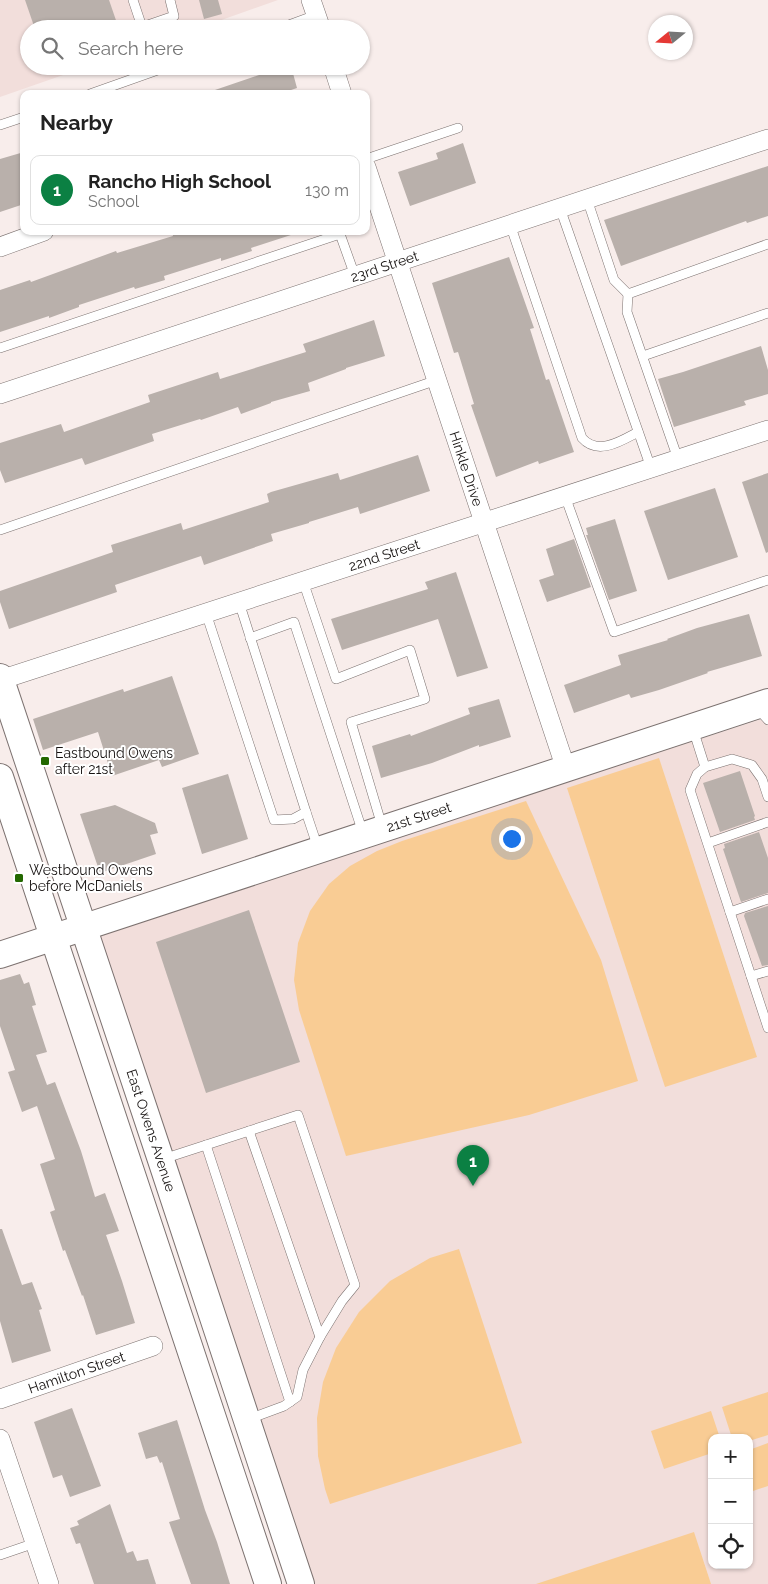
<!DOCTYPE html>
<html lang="en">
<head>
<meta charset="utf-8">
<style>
  body { margin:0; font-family:Raleway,sans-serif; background:#f6f6f6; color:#222 }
  .controls { position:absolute; right:15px; bottom:15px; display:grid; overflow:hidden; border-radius:10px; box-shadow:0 1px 4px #0004 }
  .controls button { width:45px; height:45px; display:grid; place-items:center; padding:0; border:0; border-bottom:1px solid #e0e0e0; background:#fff; color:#222; font:25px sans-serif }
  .compass { position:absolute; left:648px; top:15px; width:45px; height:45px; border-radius:50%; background:#fff; box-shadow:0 1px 4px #0004; rotate:252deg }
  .you { position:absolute; left:511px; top:838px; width:18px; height:18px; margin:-12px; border:4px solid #fff; border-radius:50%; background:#1a73e8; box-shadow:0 0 0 8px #1a73e833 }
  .badge { display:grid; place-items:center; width:32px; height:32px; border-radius:50%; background:#0b8043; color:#fff; font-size:16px; font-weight:700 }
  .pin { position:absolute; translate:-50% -41px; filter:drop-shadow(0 1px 2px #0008) }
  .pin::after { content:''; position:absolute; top:26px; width:18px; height:15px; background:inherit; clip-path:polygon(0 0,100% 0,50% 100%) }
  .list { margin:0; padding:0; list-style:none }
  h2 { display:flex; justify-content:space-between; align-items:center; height:65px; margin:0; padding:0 20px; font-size:21px }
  h2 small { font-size:16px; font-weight:400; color:#767676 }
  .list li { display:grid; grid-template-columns:32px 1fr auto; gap:15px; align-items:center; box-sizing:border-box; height:70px; margin:0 10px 10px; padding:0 10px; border:1px solid #e0e0e0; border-radius:10px }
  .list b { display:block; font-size:19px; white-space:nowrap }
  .list p { margin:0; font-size:16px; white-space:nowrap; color:#767676 }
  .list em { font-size:16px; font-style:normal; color:#767676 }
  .icon { flex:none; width:28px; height:28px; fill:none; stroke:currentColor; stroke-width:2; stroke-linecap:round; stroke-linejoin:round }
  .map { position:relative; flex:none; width:768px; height:1584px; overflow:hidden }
  .search { position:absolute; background:#fff; box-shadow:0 1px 4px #0004; left:20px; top:20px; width:350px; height:55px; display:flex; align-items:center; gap:12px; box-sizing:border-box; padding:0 18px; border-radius:28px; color:#767676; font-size:19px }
  .panel { position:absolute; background:#fff; box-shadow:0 1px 4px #0004; left:20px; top:90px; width:350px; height:145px; border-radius:10px }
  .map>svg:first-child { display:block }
  .built { fill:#f2dedb; fill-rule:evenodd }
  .green { fill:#f9cc94 }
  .building { fill:#b9b0ab }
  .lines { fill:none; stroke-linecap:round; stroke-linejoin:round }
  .lane-casing { stroke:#7c7270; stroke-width:10 }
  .street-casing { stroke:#7c7270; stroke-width:20 }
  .secondary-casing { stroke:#7c7270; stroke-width:28 }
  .lane { stroke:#fff; stroke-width:9 }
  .street { stroke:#fff; stroke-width:19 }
  .secondary { stroke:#fff; stroke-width:26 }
  .poi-dot { fill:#236800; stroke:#fff; stroke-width:2 }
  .labels { text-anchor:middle; stroke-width:4; stroke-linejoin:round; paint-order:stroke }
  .street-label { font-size:14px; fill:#171312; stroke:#fff }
  .poi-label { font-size:14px; fill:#171312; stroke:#fff; text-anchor:start }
</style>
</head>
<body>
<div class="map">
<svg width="768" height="1584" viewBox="0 0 768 1584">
  <rect width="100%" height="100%" fill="#f8edeb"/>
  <!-- built -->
  <g class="built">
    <path d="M0,0H278L196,29H29V66H89L0,97Z"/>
    <path d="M768,717V1584H307L96,935ZM712,1438H749V1565H712Z"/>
  </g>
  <!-- green -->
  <g class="green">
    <path d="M659,758L757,1057L665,1087L567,788Z"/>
    <path d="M526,801L601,960L638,1081L529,1115L346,1156L299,1010L294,980L298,943L310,911L329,884L350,866L377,851L402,841Z"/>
    <path d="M459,1249L522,1443L330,1504L325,1489L318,1456L317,1418L323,1382L336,1348L359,1312L390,1281L430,1258Z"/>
    <path d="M768,1392V1435L749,1441V1438H732L722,1407Z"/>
    <path d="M711,1411L720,1438H712V1453L664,1469L651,1431Z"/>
    <path d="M768,1443V1486L750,1492L749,1450Z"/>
    <path d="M694,1532L711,1584H536Z"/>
  </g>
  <!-- building -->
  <g class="building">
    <path d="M25,0H109L119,29H35Z"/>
    <path d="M199,0H218L222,14L204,19Z"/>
    <path d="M275,66H291L297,88L291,90L292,94H212V91L262,74L261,70Z"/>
    <path d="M463,143L476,183L410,206L398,172L438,159L436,153Z"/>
    <path d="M24,152V204L0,212V159Z"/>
    <path d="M768,166V216L747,223L746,221L621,266L604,220Z"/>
    <path d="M172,231H293L294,234L251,248L252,251L221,261V258L164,276L165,280L135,289L134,287L79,305V307L49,318V316L0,332V290L30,280L31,282L116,251L117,253L173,236Z"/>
    <path d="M509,257L534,328L530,329L546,380L549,379L574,452L539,464L538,461L496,477L471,405L474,404L458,352L454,353L432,283Z"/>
    <path d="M374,320L385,356L346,368V369L308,383L310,391L271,402V403L241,414L238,407L201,420L200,419L152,434L154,441L85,465L82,458L5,483L0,470V443L61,424L64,432L150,402L148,395L218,372L220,379L306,352L303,344Z"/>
    <path d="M761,346L768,370V394L744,401L746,405L674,427L658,379L683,372Z"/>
    <path d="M418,455L430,491L360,514L358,507L309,522V523L271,534L273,541L204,565L201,556L115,585L117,592L9,629L0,602V591L113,552L111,545L181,523L183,530L269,502L267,494L271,492L338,473L340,480Z"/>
    <path d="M768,473V552L766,553L742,482Z"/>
    <path d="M715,488L738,557L668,580L644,511Z"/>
    <path d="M615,519L637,591L609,600L586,535H588L586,528Z"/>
    <path d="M574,539L591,587L547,602L539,580L554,575L546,549Z"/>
    <path d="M456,572L488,668L457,677L438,619L342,650L331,619L428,589L425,582Z"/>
    <path d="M749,614L762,656L707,672L708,673L659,690L631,698L629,694L574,713L564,685L621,665L618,655L668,640L667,639L697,628Z"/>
    <path d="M172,676L199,754L162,767L159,760L112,776L98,732L43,750L33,719L123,689L124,692Z"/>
    <path d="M499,699L511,737L479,747V745L432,763L381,778L372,746L410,734L411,736L470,714L468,708Z"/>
    <path d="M740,771L755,816L754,817L755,820L720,832L703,783Z"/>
    <path d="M228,774L248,839L202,854L182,788Z"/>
    <path d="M115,805L155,823L158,833L150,835L156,854L100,873L80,814Z"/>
    <path d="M759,832L768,858V893L741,902L723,849L725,848L724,844Z"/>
    <path d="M768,906V965L762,966L744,916L745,913Z"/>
    <path d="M249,910L300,1062L206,1093L156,942Z"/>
    <path d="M20,974L24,984L29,982L36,1005L32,1006L47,1052L36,1055L47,1085L55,1082L81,1151L95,1197L105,1193L119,1231L106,1235L122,1281L135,1323L96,1335L83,1295L82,1296L65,1250L63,1251L50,1212L55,1210L40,1164L55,1159L37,1106L22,1112L8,1072L15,1070L0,1026V980Z"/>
    <path d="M0,1229H2L22,1285L32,1282L42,1309L39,1310L51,1351L12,1363L0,1321Z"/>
    <path d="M72,1408L101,1486L70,1497L62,1475L53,1478L34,1422Z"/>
    <path d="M177,1420L205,1510L217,1542L230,1584H191L169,1522L180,1519L162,1462L160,1463L157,1456L146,1459L138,1433Z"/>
    <path d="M110,1504L127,1553L133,1551L137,1561L148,1559L156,1584H94L80,1543L76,1544L70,1528L79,1525L77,1521Z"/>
  </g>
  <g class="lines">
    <!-- lane casing -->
    <g class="lane-casing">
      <g id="lane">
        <path d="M133,0L142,27L174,16L170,0"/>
        <path d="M278,29L316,15"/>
        <path d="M90,94L169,66"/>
        <path d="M0,125L24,117"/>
        <path d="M366,159L458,128"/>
        <path d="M587,199L614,280L628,294L768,244"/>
        <path d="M560,208L651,468"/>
        <path d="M510,224L582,438C598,456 621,441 638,432"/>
        <path d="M628,294L627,312L678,459"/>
        <path d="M0,348L340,234L355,276"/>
        <path d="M643,356L768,313"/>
        <path d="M565,496L614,632L768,580"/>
        <path d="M0,530L437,380"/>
        <path d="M303,581L336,679L410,650L425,699L351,722L382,826"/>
        <path d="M206,613L274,820L293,819L306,812L239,602"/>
        <path d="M250,638L294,622L363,833"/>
        <path d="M757,708L768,720"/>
        <path d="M693,729L705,767"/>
        <path d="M768,797L762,779L752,765L732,759L705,767L697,774L690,790L768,1028"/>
        <path d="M306,812L318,848"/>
        <path d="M708,843L768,822"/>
        <path d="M730,912L768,899"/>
        <path d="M751,976L768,971"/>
        <path d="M249,1131L320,1337"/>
        <path d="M206,1145L290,1402"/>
        <path d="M163,1159L298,1115L355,1285L342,1301L320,1337L303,1370L297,1397L284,1406L249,1419"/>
        <path d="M0,1555L35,1543"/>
      </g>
    </g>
    <!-- street casing -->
    <g class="street-casing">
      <g id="street">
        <path d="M311,0L321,29"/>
        <path d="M333,66L342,94"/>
        <path id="s1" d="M366,167L566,769"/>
        <path d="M0,247L44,231"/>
        <path id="s2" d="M0,394L768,139"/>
        <path id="s3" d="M0,680L768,430"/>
        <path id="s4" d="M0,1399L153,1346"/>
        <path d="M0,1439L49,1584"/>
      </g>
    </g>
    <!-- secondary casing -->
    <g class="secondary-casing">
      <g id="secondary">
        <path id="s5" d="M0,677L161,1160L301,1584"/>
        <path d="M0,777L268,1584"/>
        <path id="s6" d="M0,955L768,702"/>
      </g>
    </g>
    <!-- lane -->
    <use href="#lane" class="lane"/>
    <!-- street -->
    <use href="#street" class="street"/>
    <!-- secondary -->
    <use href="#secondary" class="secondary"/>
  </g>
  <!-- markers -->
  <g class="poi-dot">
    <rect x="40" y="756" width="10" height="10" rx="2.5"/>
    <rect x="14" y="873" width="10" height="10" rx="2.5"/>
  </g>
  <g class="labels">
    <!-- street labels -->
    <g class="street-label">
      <text dy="5" stroke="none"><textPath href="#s2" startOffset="405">23rd Street</textPath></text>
      <text dy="5" stroke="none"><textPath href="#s1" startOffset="318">Hinkle Drive</textPath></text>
      <text dy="5" stroke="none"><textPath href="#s3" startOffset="404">22nd Street</textPath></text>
      <text dy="5" stroke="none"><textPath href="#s6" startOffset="441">21st Street</textPath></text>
      <text dy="5" stroke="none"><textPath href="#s5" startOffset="478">East Owens Avenue</textPath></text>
      <text dy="5" stroke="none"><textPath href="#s4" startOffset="81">Hamilton Street</textPath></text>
    </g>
    <!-- poi labels -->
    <g class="poi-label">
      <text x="55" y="758">Eastbound Owens<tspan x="55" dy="16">after 21st</tspan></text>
      <text x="29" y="875">Westbound Owens<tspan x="29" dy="16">before McDaniels</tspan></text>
    </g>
  </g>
</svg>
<div class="controls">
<button>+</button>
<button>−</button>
<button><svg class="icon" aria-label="locate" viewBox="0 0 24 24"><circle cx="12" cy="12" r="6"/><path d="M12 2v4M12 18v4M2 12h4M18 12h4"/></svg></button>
</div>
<svg class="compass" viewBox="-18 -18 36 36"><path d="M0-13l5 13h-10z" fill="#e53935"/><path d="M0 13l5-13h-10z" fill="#767676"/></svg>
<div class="you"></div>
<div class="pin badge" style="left:473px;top:1186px">1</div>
<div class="search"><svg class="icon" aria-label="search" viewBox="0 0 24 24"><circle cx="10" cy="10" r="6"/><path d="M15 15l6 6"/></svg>Search here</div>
<section class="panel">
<h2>Nearby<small></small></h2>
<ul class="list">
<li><span class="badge">1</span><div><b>Rancho High School</b><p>School</p></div><em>130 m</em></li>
</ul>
</section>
</div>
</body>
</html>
